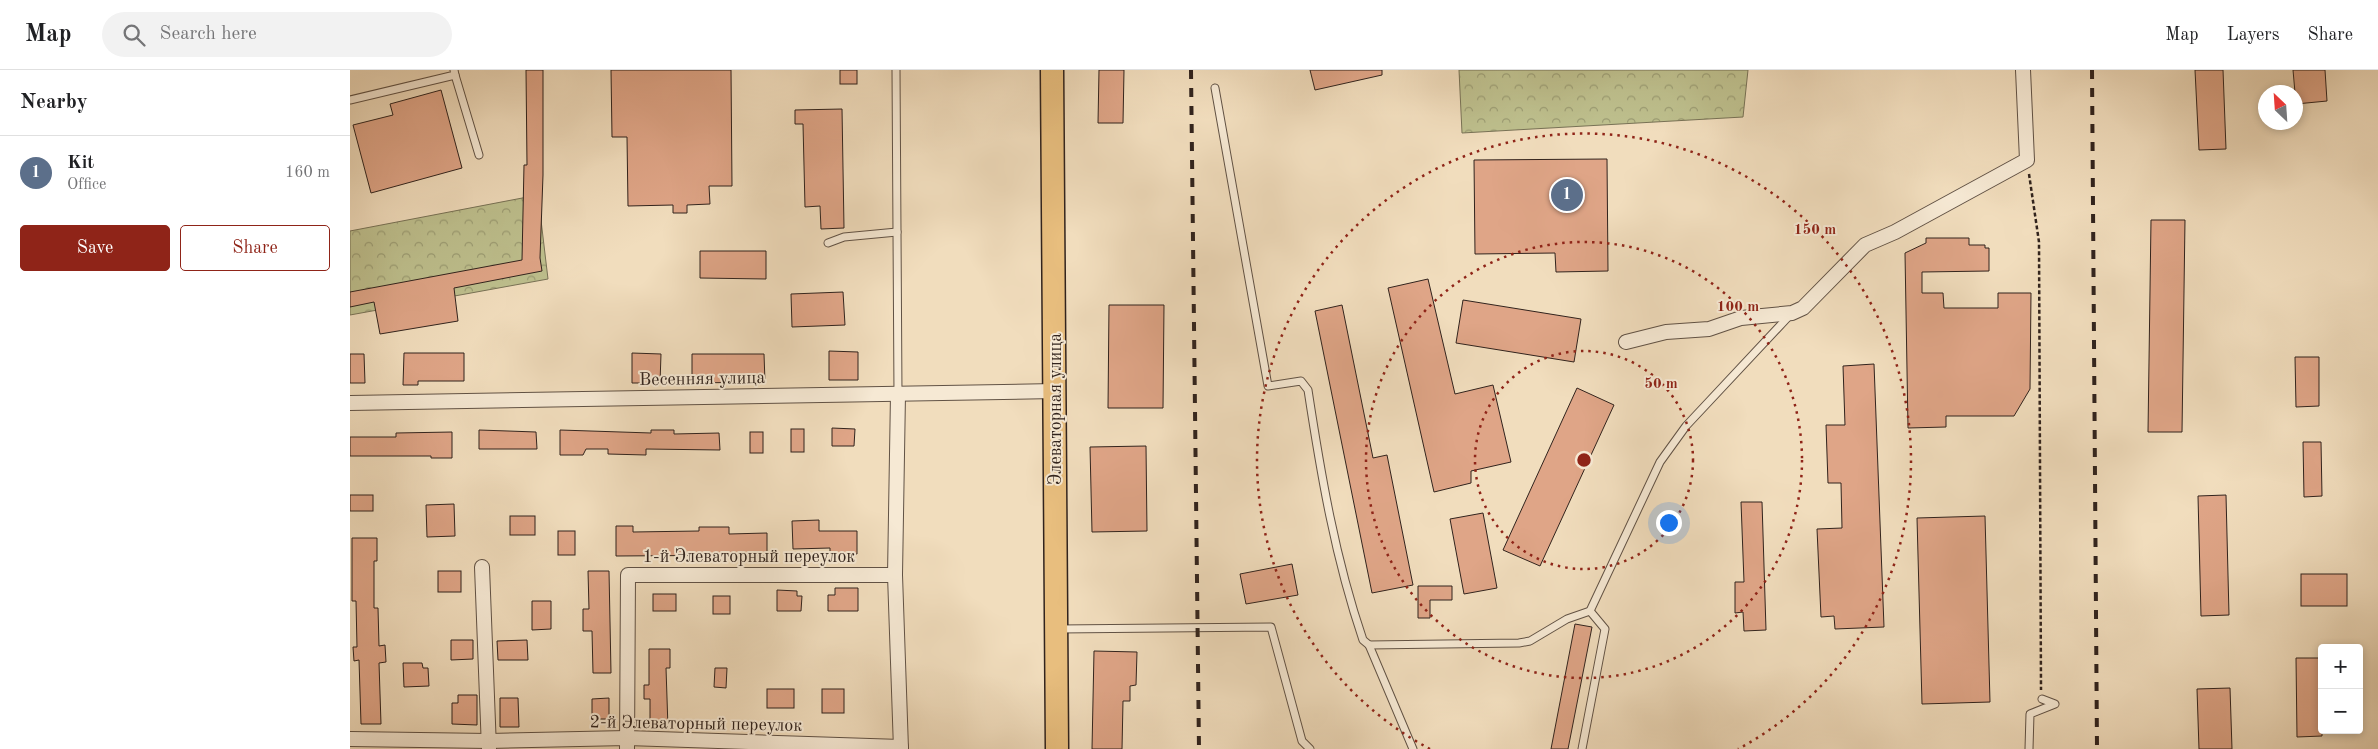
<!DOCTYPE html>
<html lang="en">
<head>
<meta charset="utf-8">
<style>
  body { margin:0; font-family:"Old Standard TT",serif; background:#f2f2f2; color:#202124 }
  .controls { position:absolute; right:15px; bottom:15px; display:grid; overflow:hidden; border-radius:5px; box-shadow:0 2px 8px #0003 }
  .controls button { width:45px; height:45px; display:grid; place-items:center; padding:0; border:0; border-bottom:1px solid #e0e0e0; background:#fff; color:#202124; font:25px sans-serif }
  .compass { position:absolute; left:1908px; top:15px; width:45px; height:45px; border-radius:50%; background:#fff; box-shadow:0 2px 8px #0003; rotate:335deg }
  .you { position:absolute; left:1318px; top:452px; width:18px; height:18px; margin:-12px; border:4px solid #fff; border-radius:50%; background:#1a73e8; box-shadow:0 0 0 8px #1a73e833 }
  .badge { display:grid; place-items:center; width:32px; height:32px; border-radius:50%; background:#8f2418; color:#fff; font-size:16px; font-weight:700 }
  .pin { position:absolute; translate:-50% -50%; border:2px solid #fff; box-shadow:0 1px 5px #0006 }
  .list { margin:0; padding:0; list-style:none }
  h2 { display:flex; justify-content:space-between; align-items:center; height:65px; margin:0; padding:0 20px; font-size:21px }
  h2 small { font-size:16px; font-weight:400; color:#757577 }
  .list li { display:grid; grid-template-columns:32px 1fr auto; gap:15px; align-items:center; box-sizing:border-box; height:75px; padding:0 20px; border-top:1px solid #e0e0e0 }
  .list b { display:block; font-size:19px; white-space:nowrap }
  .list p { margin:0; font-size:16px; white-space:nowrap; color:#757577 }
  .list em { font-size:16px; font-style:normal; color:#757577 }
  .actions { display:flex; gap:10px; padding:15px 20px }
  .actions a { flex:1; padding:11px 0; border:1px solid #8f2418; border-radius:5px; text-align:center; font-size:18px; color:#8f2418 }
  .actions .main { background:#8f2418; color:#fff }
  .icon { flex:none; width:28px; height:28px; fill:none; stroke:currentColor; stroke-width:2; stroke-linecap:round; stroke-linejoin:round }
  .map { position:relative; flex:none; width:2028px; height:679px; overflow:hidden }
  header { display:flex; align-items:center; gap:30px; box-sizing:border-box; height:70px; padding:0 25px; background:#fff; border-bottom:1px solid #e0e0e0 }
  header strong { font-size:24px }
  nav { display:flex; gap:28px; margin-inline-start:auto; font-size:18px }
  .search { width:350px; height:45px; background:#f2f2f2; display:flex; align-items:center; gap:12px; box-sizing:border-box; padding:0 18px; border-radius:28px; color:#757577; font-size:19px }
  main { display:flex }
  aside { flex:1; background:#fff }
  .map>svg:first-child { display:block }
  .forest { fill:url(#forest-crowns); stroke:#787256 }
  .building { fill:#dfa587; stroke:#31231d }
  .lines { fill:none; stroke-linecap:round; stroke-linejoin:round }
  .lane-casing { stroke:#615245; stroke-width:9 }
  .street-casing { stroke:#615245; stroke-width:16 }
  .primary-casing { stroke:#31231d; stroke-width:25 }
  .path { stroke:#31231d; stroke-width:2.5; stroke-dasharray:4 2.5; stroke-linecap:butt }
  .lane { stroke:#f6e9d4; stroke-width:7 }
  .street { stroke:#f6e9d4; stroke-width:14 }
  .primary { stroke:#e8be7e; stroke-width:22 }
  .rail { stroke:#31231d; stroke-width:4; stroke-dasharray:9 9; stroke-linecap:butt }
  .ring { fill:none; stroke:#8f2418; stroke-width:2.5; stroke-dasharray:2.5 5 }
  .labels { text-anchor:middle; stroke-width:4; stroke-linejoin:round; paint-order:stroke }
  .street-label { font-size:18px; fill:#31231d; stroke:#f6e9d4 }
  .centre { fill:#8f2418; stroke:#f6e9d4; stroke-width:2.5 }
  .ring-label { font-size:15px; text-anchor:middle; font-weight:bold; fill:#8f2418; stroke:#f6e9d4; stroke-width:4; stroke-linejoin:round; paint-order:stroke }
</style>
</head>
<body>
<header>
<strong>Map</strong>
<div class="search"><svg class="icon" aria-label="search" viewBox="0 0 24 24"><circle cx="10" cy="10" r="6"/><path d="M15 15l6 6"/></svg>Search here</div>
<nav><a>Map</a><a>Layers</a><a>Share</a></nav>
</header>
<main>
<aside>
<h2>Nearby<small></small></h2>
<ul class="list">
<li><span class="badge" style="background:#5c6f8a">1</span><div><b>Kit</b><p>Office</p></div><em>160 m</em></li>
</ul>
<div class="actions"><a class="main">Save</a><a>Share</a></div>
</aside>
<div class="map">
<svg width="2028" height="679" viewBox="0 0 2028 679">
  <defs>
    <pattern id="forest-crowns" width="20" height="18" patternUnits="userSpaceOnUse" patternTransform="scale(1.25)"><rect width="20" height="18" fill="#bec08e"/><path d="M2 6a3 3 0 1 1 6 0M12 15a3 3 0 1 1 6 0" fill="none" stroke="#9b9c73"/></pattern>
  </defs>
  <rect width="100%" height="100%" fill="#f1ddbd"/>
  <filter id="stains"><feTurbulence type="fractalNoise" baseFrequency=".004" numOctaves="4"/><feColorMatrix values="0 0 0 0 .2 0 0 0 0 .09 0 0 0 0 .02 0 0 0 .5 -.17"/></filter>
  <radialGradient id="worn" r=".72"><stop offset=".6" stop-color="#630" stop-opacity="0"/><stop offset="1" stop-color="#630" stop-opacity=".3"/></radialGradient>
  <!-- forest -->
  <g class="forest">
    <path d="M1109,0H1398L1393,47L1112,63Z"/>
    <path d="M188,125L198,209L0,245V161Z"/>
  </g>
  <!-- building -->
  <g class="building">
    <path d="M176,0H193V105L190,188L192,201L104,218L108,251L30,264L24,232L0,237V222L172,190L174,95H177Z"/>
    <path d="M261,0H381L382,116H359L360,134L337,135V143H323V135L278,136L277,67H262Z"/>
    <rect x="490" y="0" width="17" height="14"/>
    <path d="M749,0H774L773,53H748Z"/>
    <path d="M960,0H1032V5L965,20Z"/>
    <path d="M1845,0H1873L1876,79L1849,80Z"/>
    <path d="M1943,0H1975L1977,31L1946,34Z"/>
    <path d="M91,20L112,98L21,123L3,55L43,45L40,34Z"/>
    <path d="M492,39L494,158L471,159L470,136L455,137L453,54H445V40Z"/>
    <path d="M1257,89L1258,201L1206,202L1205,183L1125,184L1124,90Z"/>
    <path d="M1801,150H1835L1832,362H1798Z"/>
    <path d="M1576,168H1619V175H1635V178H1639V201L1572,202V223H1593L1594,238H1648V223H1681L1680,319L1664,346H1596V357L1558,358L1555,183L1576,173Z"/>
    <path d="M350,181H416V209L350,208Z"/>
    <path d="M1078,209L1105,324L1143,315L1161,392L1121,401V413L1084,422L1038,218Z"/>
    <path d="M493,222L495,255L442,257L441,224Z"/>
    <path d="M1113,230L1231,249L1224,292L1106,273Z"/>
    <path d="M759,235H814L813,338H758Z"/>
    <path d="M992,235L1023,388L1037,385L1063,515L1022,523L965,241Z"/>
    <path d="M479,281L508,282V310H479Z"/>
    <path d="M54,283H114V311H68V315H53Z"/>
    <path d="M282,283L311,284L310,313H282Z"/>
    <path d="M0,284H14L15,313H0Z"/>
    <path d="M342,284H414L415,312L342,313Z"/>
    <path d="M1945,287H1969V336L1946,337Z"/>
    <path d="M1524,294L1534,557L1485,559L1484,546L1471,547L1467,459L1492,458L1491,413H1478L1476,355H1495L1493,296Z"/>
    <path d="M1227,318L1264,335L1190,496L1153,480Z"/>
    <path d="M482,358L505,359L504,376H482Z"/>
    <rect x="441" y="359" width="13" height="23"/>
    <path d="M129,360L186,362L187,379H129Z"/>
    <path d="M210,360L301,363V360H324V364L369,363L370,380L296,379V385L258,384V379H236L233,385H210Z"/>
    <path d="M102,362V388H81V386H0V367H46V363Z"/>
    <rect x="400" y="362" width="13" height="21"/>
    <path d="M1953,372H1971L1972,426L1954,427Z"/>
    <path d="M796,376L797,461L742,462L740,377Z"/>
    <rect x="0" y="425" width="23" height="16"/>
    <path d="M1876,425L1879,545L1851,546L1848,426Z"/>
    <path d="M1391,432H1412L1416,560L1394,561L1393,542L1385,543V512H1394Z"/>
    <path d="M104,434L105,466L77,467L76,435Z"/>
    <path d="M1133,443L1147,518L1114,524L1100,449Z"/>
    <rect x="160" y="446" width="25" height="19"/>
    <path d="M1635,446L1640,632L1572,634L1567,448Z"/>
    <path d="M469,450V461H507V484H480V478L443,479L442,451Z"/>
    <path d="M266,456H283V462L349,461V457H379V464L417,463V485L266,486Z"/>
    <rect x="208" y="461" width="17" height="24"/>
    <path d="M2,468H27V491H24V538H28L29,576L35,575L36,592L29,593L31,654H11L9,590L4,591L3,577H7L6,531H2Z"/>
    <path d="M942,494L948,525L896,534L890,504Z"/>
    <rect x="88" y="501" width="23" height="21"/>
    <path d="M238,501H259L261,603H243L242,561H233V539H239Z"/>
    <rect x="1951" y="504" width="46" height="32"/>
    <path d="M1068,516H1102V530H1080V548H1068Z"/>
    <path d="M485,518H508V541H478V525H485Z"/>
    <path d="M427,520L447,521V526H452L451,541H427Z"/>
    <rect x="303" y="524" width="23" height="17"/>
    <rect x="363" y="526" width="17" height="18"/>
    <path d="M182,531H201V559L182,560Z"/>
    <path d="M1225,554L1242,557L1218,679H1201Z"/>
    <path d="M101,570H123V589L101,590Z"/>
    <path d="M177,570L178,590H148L147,571Z"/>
    <path d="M299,579H320V598H316L318,658H300V629H294V615H299Z"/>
    <path d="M744,581L787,582L786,615L780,616V631H773L772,679H742Z"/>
    <path d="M1946,588H1972V666L1947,667Z"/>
    <path d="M53,593H72L73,598H78L79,616L54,617Z"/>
    <path d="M365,598H377L376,618L364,617Z"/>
    <path d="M1880,618L1882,679H1849L1847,619Z"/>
    <rect x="417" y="619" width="27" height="19"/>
    <rect x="472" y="619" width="22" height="24"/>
    <path d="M108,625H127V655L102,654V633H108Z"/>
    <path d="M150,628H168L169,657H150Z"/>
    <path d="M259,628V649H242V629Z"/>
  </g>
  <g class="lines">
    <!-- lane casing -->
    <g class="lane-casing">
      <g id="lane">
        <path d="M546,0L548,324"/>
        <path d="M105,5L129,85"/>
        <path d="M865,18L918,316L951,311L958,320C971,405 985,488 1013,570L1019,575L1169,573L1180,571L1217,549L1240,541L1310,392L1336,356L1440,245"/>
        <path d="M0,30L105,5L104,0"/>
        <path d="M478,173L494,167L547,162"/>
        <path d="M709,559L921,557L952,671L960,679"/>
        <path d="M1019,575L1063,679"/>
        <path d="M1232,679L1255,559L1240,541"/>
        <path d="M1679,679L1680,644L1705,634L1692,629"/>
      </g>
    </g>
    <!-- street casing -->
    <g class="street-casing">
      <g id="street">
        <path d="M1276,272L1316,262L1359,259L1391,248L1442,243L1453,238L1515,175L1545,162L1677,90L1673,0"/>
        <path d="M548,324L545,505L551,679"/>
        <path d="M0,333L705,321"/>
        <path d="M132,497L139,679"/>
        <path d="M0,669L139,671L277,668L551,677"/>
        <path d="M277,679L278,505H545"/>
      </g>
    </g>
    <!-- primary casing -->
    <g class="primary-casing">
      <path id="primary" d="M702,0L707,679"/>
    </g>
    <!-- path -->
    <path class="path" d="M1679,104L1689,172L1691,620"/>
    <!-- lane -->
    <use href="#lane" class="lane"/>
    <!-- street -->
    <use href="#street" class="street"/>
    <!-- primary -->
    <use href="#primary" class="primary"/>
    <!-- rail -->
    <g class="rail">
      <path d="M841,0L849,679"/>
      <path d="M1742,0L1747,679"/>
    </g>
  </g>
  <!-- distance rings -->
  <g class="ring">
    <circle cx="1234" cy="390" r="109"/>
    <circle cx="1234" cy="390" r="218"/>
    <path d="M1080 679A327 327 0 1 1 1388 679"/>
  </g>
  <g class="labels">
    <!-- street labels -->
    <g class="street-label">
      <text transform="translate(352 308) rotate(-1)" y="6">Весенняя улица</text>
      <text transform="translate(705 339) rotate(-90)" y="6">Элеваторная улица</text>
      <text x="399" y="492">1-й Элеваторный переулок</text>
      <text transform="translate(346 653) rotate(1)" y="6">2-й Элеваторный переулок</text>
    </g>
  </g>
  <circle cx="1234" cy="390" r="8" class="centre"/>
  <g class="ring-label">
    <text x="1465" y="164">150 m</text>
    <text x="1388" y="241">100 m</text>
    <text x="1311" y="318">50 m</text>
  </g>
  <rect width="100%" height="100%" filter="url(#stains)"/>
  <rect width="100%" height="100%" fill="url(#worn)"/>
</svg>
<div class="controls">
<button>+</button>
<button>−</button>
</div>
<svg class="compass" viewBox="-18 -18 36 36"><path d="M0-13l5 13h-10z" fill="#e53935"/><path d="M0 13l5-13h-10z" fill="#757577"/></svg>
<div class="you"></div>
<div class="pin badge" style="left:1217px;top:125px;background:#5c6f8a">1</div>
</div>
</main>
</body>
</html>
